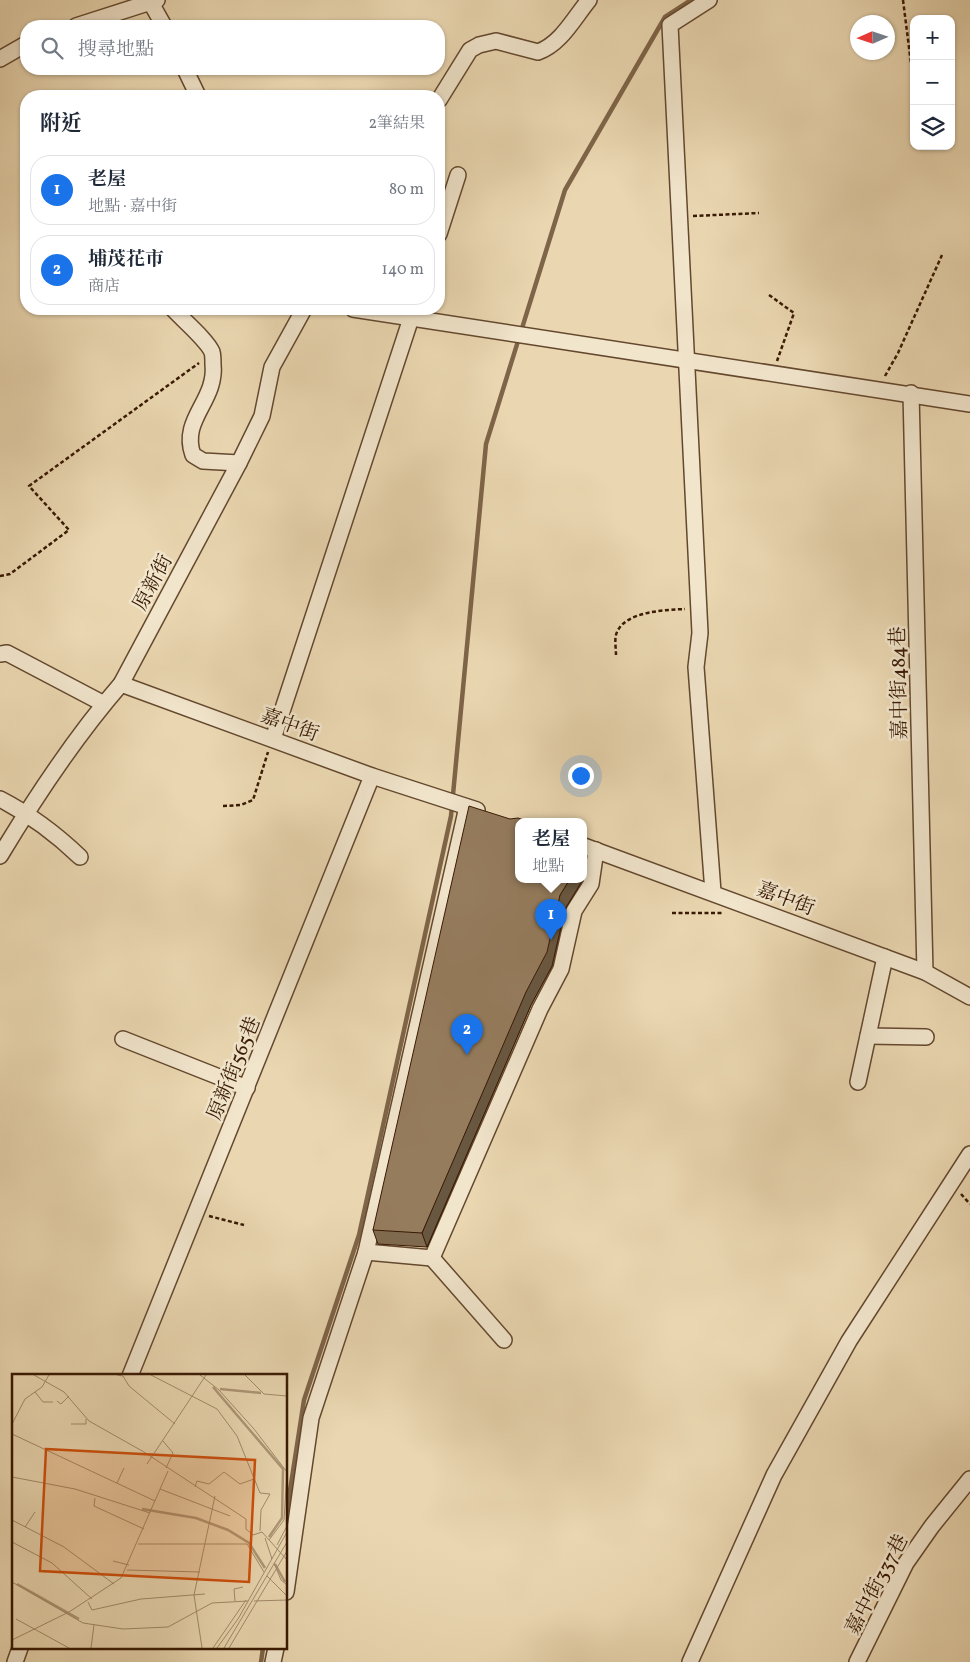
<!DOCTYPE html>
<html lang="zh-TW">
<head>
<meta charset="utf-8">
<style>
  body { margin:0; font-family:Vollkorn,"Noto Serif TC",serif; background:#f2f2f3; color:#1f2937 }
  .controls { position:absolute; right:15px; top:15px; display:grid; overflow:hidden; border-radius:10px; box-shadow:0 1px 4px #0004 }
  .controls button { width:45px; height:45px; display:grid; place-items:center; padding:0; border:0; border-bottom:1px solid #e0e1e3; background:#fff; color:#1f2937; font:25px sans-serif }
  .compass { position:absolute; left:850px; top:15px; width:45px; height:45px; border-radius:50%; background:#fff; box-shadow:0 1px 4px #0004; rotate:267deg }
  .you { position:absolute; left:580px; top:775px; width:18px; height:18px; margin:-12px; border:4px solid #fff; border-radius:50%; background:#1a73e8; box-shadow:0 0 0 8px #1a73e833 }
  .badge { display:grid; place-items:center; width:32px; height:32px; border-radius:50%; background:#1a73e8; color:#fff; font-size:16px; font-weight:700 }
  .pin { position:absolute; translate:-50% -41px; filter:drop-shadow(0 1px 2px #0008) }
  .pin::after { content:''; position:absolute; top:26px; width:18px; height:15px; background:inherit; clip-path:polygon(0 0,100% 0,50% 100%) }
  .popup { position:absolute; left:515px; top:818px; width:72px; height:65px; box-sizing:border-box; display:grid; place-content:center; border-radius:10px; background:#fff; filter:drop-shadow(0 1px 4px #0005); font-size:16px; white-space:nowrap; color:#747a83 }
  .popup b { font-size:19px; color:#1f2937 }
  .popup::after { content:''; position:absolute; left:50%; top:100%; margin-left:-10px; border:10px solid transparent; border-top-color:#fff }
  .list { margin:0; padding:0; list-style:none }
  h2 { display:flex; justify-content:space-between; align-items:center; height:65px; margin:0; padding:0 20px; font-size:21px }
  h2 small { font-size:16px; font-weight:400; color:#747a83 }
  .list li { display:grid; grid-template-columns:32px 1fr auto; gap:15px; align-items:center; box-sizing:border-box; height:70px; margin:0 10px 10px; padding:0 10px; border:1px solid #e0e1e3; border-radius:20px }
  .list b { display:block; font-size:19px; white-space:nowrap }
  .list p { margin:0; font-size:16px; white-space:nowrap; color:#747a83 }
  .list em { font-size:16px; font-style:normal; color:#747a83 }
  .icon { flex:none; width:28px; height:28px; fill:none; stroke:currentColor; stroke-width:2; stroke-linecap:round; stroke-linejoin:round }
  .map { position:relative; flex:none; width:970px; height:1662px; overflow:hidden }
  .search { position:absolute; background:#fff; box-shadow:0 1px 4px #0004; left:20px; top:20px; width:425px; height:55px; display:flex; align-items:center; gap:12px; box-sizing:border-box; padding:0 18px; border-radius:20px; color:#747a83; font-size:19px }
  .panel { position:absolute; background:#fff; box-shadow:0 1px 4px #0004; left:20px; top:90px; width:425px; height:225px; border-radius:20px }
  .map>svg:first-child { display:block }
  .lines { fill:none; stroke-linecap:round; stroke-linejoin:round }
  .stream { stroke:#7e6448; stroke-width:4.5 }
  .minor-casing { stroke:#64482e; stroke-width:18 }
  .path { stroke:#381903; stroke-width:2.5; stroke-dasharray:4 2.5; stroke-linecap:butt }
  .minor { stroke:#f1e5cc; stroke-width:15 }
  .wall { fill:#806b50; stroke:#381903 }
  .shaded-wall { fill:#685741; stroke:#381903 }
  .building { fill:#957c5d; stroke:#381903 }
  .labels { text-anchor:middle; stroke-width:5; stroke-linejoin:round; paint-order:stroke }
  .street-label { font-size:20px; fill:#381903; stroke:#f1e5cc }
  .inset-river { fill:none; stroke:#ad9676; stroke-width:2.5 }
  .inset-road { fill:none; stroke:#a38b6b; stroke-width:1 }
  .view { fill:#ce4f0b; fill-opacity:0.15; stroke:#ce4f0b; stroke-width:2.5 }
  .inset-edge { fill:none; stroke:#381903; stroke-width:2.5 }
</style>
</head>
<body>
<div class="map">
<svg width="970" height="1662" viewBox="0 0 970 1662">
  <rect width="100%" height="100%" fill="#ead7b1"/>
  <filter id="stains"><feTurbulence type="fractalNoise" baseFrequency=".004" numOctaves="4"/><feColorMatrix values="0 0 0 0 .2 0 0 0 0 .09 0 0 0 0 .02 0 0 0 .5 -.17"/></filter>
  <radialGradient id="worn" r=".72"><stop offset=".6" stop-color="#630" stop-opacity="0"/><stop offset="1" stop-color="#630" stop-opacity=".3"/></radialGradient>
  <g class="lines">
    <!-- stream -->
    <g class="stream">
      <path d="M286,1516L304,1400L359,1235L451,816L486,444L565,190L665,17L691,0"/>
      <path d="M261,1662L263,1648"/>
    </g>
    <!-- minor casing -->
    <g class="minor-casing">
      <g id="minor">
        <path d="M709,0L670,25L700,633L696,667L713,892"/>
        <path d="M151,3L164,26"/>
        <path d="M76,26L157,0"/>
        <path d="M0,59L26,44"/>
        <path d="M185,69L198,96"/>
        <path d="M439,100L470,50L479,45L496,41L538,52C561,44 574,18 589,0"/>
        <path d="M439,234L458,175"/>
        <path d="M173,309C183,320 207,340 212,352C213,355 213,361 213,364C217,401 180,419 193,455L203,461L239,463"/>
        <path d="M353,309L970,404"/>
        <path d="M911,393L925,972"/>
        <path d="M0,654L7,653L104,704"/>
        <path d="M121,684L372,776L477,810"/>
        <path d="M273,739L414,309"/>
        <path d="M0,799C31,815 55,833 80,857"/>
        <path d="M584,846L925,972L970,997"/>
        <path d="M0,856C36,796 75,737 121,684L239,463L262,416L272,367L304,309"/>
        <path d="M868,1036L926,1037"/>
        <path d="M123,1039L247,1088"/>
        <path d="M858,1082L885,957"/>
        <path d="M366,1252L432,1258L540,1009L561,969L574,911L591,884L596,850"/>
        <path d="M432,1258L504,1340"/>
        <path d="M130,1376L372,776"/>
        <path d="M286,1592L311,1418L366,1252L467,807"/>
        <path d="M15,1662L20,1648"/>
        <path d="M273,1662L276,1648"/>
        <path d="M690,1662L774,1475L849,1341L970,1154"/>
        <path d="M857,1662L906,1563L932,1526L970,1479"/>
      </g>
    </g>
    <!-- path -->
    <g class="path">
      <path d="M903,0L914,87"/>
      <path d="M921,146L922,150"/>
      <path d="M693,216L759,213"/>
      <path d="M769,295L794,313L777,361"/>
      <path d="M885,376L898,353L942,255"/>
      <path d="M0,576L10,574L69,530L29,486L199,363"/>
      <path d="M616,655C616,648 614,638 617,632C626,611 666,610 685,609"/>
      <path d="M223,806L241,805L253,800L268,752"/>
      <path d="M672,913H723"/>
      <path d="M961,1194L970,1204"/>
      <path d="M209,1216L244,1225"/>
    </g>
    <!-- minor -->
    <use href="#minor" class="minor"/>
  </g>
  <!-- wall -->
  <path class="wall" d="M518,879H582V881L565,909L552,966L531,1005L427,1247L378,1244L373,1230Z"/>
  <!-- shaded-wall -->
  <g class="shaded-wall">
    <path d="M584,851L586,857L584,871Z"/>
    <path d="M570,879H582V881L565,909L552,966L531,1005L427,1247L422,1233L560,895Z"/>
  </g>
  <!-- building -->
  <path class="building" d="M469,806L510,819L518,818L527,821H518V879H570L560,895L547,952L526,992L422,1233L373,1230Z"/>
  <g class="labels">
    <!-- street labels -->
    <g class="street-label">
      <text transform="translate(152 582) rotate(-62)" y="7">原新街</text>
      <text transform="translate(898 683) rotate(-91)" y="7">嘉中街484巷</text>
      <text transform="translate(290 724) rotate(20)" y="7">嘉中街</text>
      <text transform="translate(786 898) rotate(21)" y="7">嘉中街</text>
      <text transform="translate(233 1068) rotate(-68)" y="7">原新街565巷</text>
      <text transform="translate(876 1584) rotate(-62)" y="7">嘉中街337巷</text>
    </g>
  </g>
  <!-- overview -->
  <g transform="translate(12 1374)">
    <rect width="275" height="275" fill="#ead7b1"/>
    <path class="inset-river" d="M201,13L271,95L270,144L257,163M208,15L249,19M130,135L184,144L216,156L237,169L253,194M263,190L273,208M5,210L67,245"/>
    <path class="inset-road" d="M22,1L52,18L77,47L132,78L234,145V155L241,161L250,158L275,186M105,1L111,2L117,12L163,50M139,1L205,35L225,62L248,119L258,120L249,136L248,157M188,1L207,16L242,55L275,98L272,146L257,166M233,1L252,20L275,22M23,18L31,28H41M45,27L49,30L57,22M0,50L13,25L30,13L37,1M59,50H74V45M0,60L143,127M151,67L161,79L154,94M135,90L194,1M0,103L63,115L138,139M105,109L112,94M183,113L185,107L197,110L212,98L228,110L242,105M148,115L218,142M83,124L82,132L132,155M0,146L52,173L102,210M13,153L23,138M253,164L260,185M0,168L40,189L80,225M126,170H235L252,198M265,171L275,152M101,187L117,191M262,189L269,206L275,211M115,196L188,198M255,202L275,222M0,208L71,249L111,255L156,253L200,229L236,227M223,227L222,215L231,213M242,227L275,226M76,228L80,236L129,225L193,220M4,245L57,274M0,266L57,238L109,204L156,97M79,274L82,251M190,274L182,221L203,122M201,274L234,226M205,274L226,245L275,158M212,274L275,168M217,274L275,177"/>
    <path class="view" d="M34,75L243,86L237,208L28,197Z"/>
    <rect width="275" height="275" class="inset-edge"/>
  </g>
  <rect width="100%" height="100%" filter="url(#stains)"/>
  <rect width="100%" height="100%" fill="url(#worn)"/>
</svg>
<div class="controls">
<button>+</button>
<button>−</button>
<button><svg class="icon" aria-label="layers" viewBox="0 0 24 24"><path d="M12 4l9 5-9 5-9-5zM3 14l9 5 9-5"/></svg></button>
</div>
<svg class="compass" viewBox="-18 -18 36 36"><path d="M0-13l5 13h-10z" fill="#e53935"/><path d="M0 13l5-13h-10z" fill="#747a83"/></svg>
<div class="you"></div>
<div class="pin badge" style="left:551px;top:940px">1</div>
<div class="popup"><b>老屋</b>地點</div>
<div class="pin badge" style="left:467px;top:1055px">2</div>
<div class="search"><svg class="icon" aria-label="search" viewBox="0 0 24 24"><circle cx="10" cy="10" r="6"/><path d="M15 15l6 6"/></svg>搜尋地點</div>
<section class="panel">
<h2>附近<small>2筆結果</small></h2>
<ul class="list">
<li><span class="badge">1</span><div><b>老屋</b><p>地點 · 嘉中街</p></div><em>80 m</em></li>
<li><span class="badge">2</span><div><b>埔茂花市</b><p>商店</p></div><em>140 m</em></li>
</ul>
</section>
</div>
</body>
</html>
